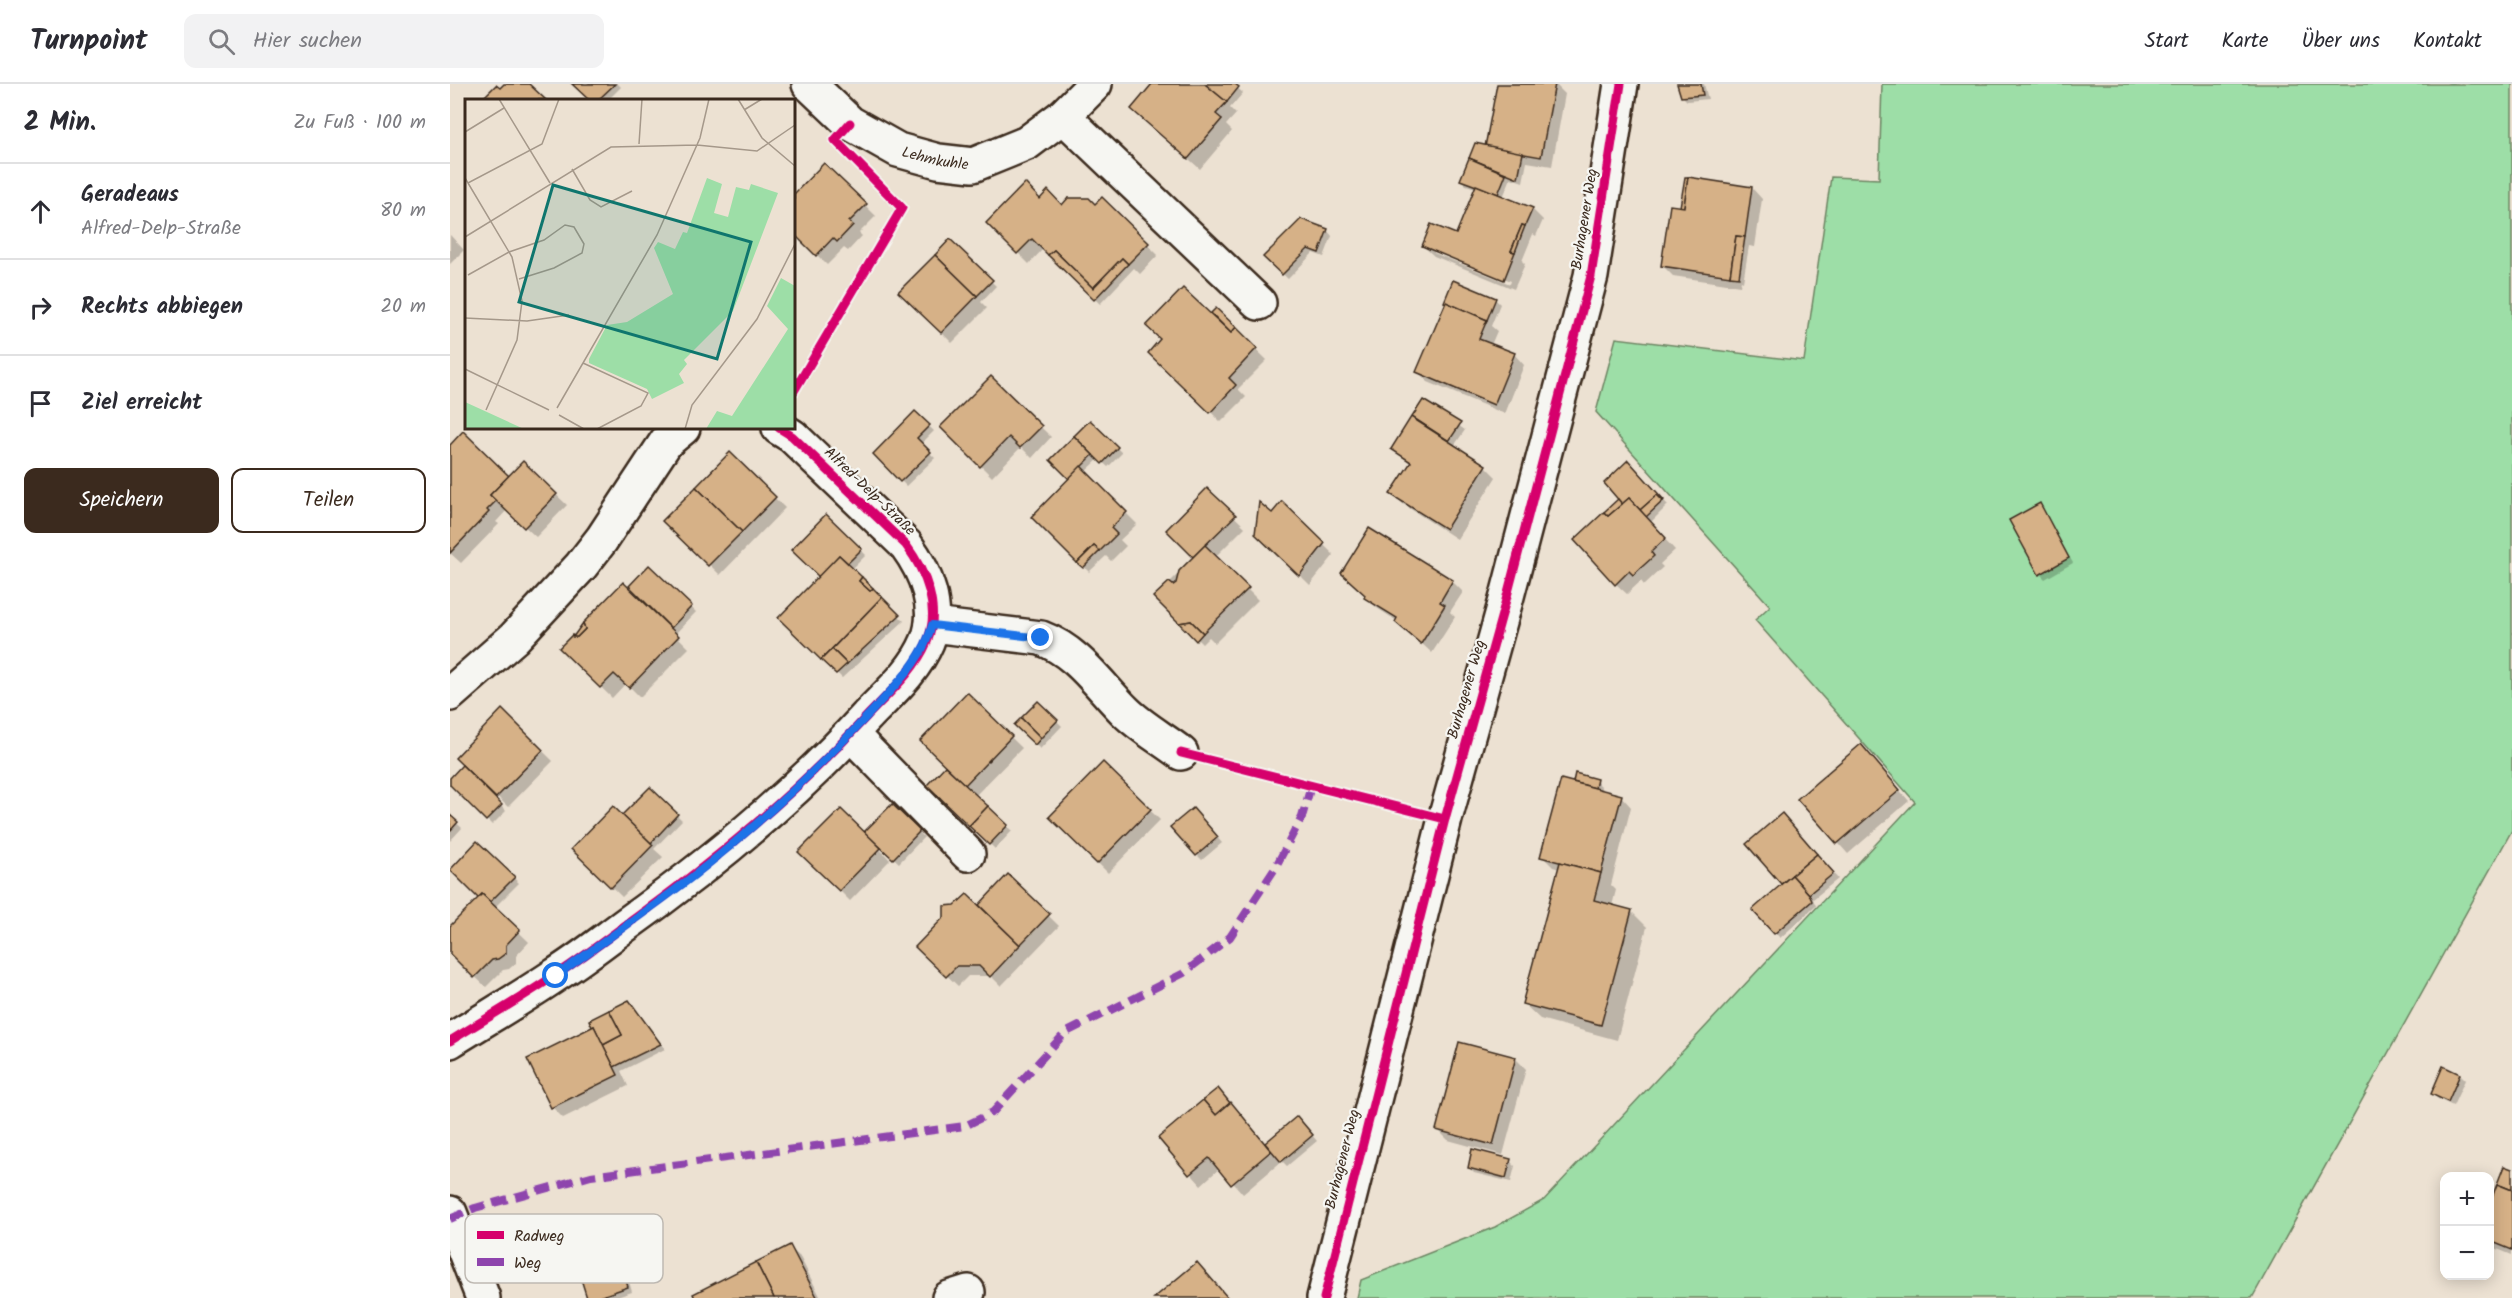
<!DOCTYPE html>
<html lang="de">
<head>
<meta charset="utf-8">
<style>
  body { margin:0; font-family:Kalam,sans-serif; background:#f2f2f3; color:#2b2b33 }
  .controls { position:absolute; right:18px; bottom:18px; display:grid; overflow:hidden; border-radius:12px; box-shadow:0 3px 15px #0003 }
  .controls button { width:54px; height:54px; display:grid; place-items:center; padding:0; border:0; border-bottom:2px solid #e1e1e2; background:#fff; color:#2b2b33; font:30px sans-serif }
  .stop { position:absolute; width:18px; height:18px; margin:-14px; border:4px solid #1a73e8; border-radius:50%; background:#fff }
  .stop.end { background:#1a73e8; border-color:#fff; box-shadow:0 2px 6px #0008 }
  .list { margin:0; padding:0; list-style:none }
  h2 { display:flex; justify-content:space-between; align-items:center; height:78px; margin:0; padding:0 24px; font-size:26px }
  h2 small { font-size:20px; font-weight:400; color:#7c7c81 }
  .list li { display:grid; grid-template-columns:39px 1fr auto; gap:18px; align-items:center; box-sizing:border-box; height:96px; padding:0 24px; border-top:2px solid #e1e1e2 }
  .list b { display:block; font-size:22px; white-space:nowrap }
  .list p { margin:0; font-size:20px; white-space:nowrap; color:#7c7c81 }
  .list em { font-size:20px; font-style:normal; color:#7c7c81 }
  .actions { display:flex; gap:12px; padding:18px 24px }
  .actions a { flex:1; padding:14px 0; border:2px solid #3b2a1e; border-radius:12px; text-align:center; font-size:21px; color:#3b2a1e }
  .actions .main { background:#3b2a1e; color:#fff }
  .icon { flex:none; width:33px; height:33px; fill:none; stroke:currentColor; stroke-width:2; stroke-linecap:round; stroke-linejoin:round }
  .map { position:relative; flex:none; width:2062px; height:1214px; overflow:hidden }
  header { display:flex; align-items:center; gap:36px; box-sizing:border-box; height:84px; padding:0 30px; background:#fff; border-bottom:2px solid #e1e1e2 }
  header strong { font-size:28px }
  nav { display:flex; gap:33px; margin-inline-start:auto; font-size:21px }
  .search { width:420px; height:54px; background:#f2f2f3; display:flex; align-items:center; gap:15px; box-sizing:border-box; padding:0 21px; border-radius:12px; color:#7c7c81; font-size:22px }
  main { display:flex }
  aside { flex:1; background:#fff }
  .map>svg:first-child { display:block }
  .green { fill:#9ddea7; stroke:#6c8462; stroke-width:1.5 }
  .shadow { fill:#0003; fill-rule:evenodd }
  .building { fill:#d6b187; stroke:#3b2a1e; stroke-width:1.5 }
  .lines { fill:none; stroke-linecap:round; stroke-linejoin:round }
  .minor-casing { stroke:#3b2a1e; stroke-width:38 }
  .minor { stroke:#f6f6f2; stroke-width:33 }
  .quiet { stroke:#8e44ad; stroke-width:8; stroke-dasharray:15 8; stroke-linecap:butt }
  .cycleway-casing { stroke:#f6f6f2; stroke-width:13 }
  .cycleway { stroke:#d6006c; stroke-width:9 }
  .route { stroke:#1a73e8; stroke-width:8 }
  .labels { text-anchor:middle; stroke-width:4.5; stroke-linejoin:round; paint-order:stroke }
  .street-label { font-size:15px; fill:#3b2a1e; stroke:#f6f6f2 }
  .inset-road { fill:none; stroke:#a5988a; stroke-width:1.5 }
  .view { fill:#0f766e; fill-opacity:0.15; stroke:#0f766e; stroke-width:3 }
  .inset-edge { fill:none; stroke:#3b2a1e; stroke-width:3 }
  .key { fill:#f6f6f2; stroke:#beb9b2; stroke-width:1.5 }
  .key-label { font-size:16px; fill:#3b2a1e }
</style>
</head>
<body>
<header>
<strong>Turnpoint</strong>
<div class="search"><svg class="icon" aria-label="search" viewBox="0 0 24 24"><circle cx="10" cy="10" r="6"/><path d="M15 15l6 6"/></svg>Hier suchen</div>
<nav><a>Start</a><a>Karte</a><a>Über uns</a><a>Kontakt</a></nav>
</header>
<main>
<aside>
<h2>2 Min.<small>Zu Fuß · 100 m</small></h2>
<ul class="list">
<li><svg class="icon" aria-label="ahead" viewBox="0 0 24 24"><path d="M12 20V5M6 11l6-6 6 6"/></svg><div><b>Geradeaus</b><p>Alfred-Delp-Straße</p></div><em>80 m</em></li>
<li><svg class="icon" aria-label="right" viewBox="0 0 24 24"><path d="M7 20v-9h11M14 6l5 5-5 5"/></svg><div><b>Rechts abbiegen</b></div><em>20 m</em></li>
<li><svg class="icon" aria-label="arrive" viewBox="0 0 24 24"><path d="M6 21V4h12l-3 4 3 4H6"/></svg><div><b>Ziel erreicht</b></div></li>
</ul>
<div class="actions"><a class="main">Speichern</a><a>Teilen</a></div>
</aside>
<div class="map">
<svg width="2062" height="1214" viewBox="0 0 2062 1214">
  <rect width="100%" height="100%" fill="#ece1d2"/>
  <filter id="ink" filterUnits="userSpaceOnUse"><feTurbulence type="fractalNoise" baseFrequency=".0167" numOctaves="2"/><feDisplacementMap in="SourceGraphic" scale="12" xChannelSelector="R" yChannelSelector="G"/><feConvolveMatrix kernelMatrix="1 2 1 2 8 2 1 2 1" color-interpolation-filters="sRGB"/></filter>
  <g filter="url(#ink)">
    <!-- green -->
    <path class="green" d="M1432,0H2062V746L1802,1214H907L911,1196L1045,1143L1094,1116L1465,718L1305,536L1320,522L1146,328L1166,254L1354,277L1381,93L1429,95Z"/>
    <!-- shadow -->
    <g class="shadow">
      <path d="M56,0H77L94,16H33L46,3L50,6Z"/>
      <path d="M124,0H168L171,3L158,16H141Z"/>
      <path d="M704,0H783L793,9L780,24L786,30L776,41L782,47L750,85L683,25Z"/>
      <path d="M1049,0H1105L1115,10L1102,82L1077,78L1073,98L1061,94L1053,113L1082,125L1093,136L1086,152L1083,150L1072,177L1075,180L1064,205L984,172L973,162L1007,152L1026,104L1016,101L1011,96L1026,60L1037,63ZM984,165L1061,197L1060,200L984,169Z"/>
      <path d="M1229,0H1254L1258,15L1237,17L1232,12Z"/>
      <path d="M374,81L426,132L409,149L412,152L398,167L394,164L377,181L344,148V112Z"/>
      <path d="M1302,104L1312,115L1305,163L1299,162L1293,198L1291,197L1290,202L1223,192L1212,181L1231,125Z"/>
      <path d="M652,115L708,171L690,190L684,184L650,220L593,165L579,180L538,139L590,117L612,123H645Z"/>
      <path d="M877,146L882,152L874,173L863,169L838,195L815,173Z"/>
      <path d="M0,151L14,166L0,180Z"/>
      <path d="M500,157L546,202L531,218L537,224L502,259L451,208Z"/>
      <path d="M1045,215L1050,220L1041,242L1047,247L1041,261L1064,270L1074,281L1055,330L978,298L968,288Z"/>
      <path d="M766,226L817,276L788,305L796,313L771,338L700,268L771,241L773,239Z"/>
      <path d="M541,294L601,353L582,374L571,363L542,393L492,343Z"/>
      <path d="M974,318L1015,346L1004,362L1035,382L1046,393L1007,455L953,420L942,410L961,380L943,365Z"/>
      <path d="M465,329L484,347L471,360L485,374L456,402L425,370Z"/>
      <path d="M640,338L672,369L658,383L649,375L635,388L687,440L670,456L676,462L661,477L656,472L639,488L584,433L621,395Z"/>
      <path d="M0,363L59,394L73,379L117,421L86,453L57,426L46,438L49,440L11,479L0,469Z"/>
      <path d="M280,370L335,424L270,491L215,437Z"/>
      <path d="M1178,378L1218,421L1200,439L1225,466L1210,480L1213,483L1194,501L1191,497L1177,510L1166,500L1170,415Z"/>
      <path d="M757,406L795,443L765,473L808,516L765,559L759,553L752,560L705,513L745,473Z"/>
      <path d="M832,420L884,471L860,501L807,449Z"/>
      <path d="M1589,421L1623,479L1595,495L1590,490Z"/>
      <path d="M376,432L416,471L402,485L454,537L392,594L330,534L370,493Z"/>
      <path d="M920,446L1002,497L1013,508L1000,528L1005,533L982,569L947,537L927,524L916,513Z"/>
      <path d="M199,483L246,528L225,550L239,564L190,613L176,599L162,614L111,564L134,540L207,533L209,530Z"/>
      <path d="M517,610L572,664L525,712L562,747L545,765L479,701L497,682Z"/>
      <path d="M588,619L612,642L590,665L566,641Z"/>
      <path d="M52,627L103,677L58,723L7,674Z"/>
      <path d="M1421,673L1459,717L1398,770L1349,715Z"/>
      <path d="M653,680L710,736L658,789L601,733Z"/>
      <path d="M12,684L56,727L42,741L0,699V696Z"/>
      <path d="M1125,697H1146L1151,702L1150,707L1171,712L1181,723L1161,801L1166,806L1162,822L1181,827L1197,843L1167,956L1090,935L1074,920L1110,785L1103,783L1092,772L1128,701Z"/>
      <path d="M200,705L232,736L204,765L213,773L172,813L123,765L190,750Z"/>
      <path d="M442,722L474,753L449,779L429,760L427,762L440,776L400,817L351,768L414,750Z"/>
      <path d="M747,730L772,759L752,776L747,771Z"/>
      <path d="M0,733L12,744L0,757Z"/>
      <path d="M1342,741L1388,795L1363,815L1366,822L1330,854L1304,826L1333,801L1298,760Z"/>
      <path d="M27,759L69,799L44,824L79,858L66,872V879L59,885L53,886L36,903L0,869V844L30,814L2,785Z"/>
      <path d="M558,792L609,842L551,902L541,892H518L508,902L467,863L529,823Z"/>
      <path d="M184,923L215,965L171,987L178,1002L113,1034L102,1023L79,975Z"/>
      <path d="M1065,974L1076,985L1053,1071L998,1056L987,1045Z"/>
      <path d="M2010,991L2015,996L2003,1022L1988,1015L1983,1010Z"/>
      <path d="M791,1031L816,1060L847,1034L867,1057L837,1082L832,1077L793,1110L770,1084L751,1101L710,1055Z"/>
      <path d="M1060,1077L1065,1082L1061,1098L1024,1089L1019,1084Z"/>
      <path d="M2055,1084L2062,1086V1171L2040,1162V1123Z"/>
      <path d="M339,1163L350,1173L371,1214H247Z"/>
      <path d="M172,1185L177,1190L182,1208L164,1214H138Z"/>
    </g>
    <!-- building -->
    <g class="building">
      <path d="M54,0H79L96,16H31L46,1L50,4Z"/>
      <path d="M122,0H165L148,16H139Z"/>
      <path d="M702,0H755L777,18L766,30L772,35L738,75L681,25Z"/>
      <path d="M755,0H785L789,3L777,18Z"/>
      <path d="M1047,0H1105L1091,73L1035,63Z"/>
      <path d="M1227,0H1251L1253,11L1231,13Z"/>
      <path d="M1025,59L1073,69L1068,94L1019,74Z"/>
      <path d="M1019,74L1056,90L1048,110L1010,96Z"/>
      <path d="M374,79L417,120L399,138L403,141L387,158L383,154L366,172L344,150V110Z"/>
      <path d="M1235,93H1238L1234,123H1230Z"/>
      <path d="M1238,93L1302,103L1295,153L1286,152L1280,192L1211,182L1220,121L1234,123Z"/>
      <path d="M575,99L590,115L598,106L612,121L618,114H639L645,120L652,113L699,159L678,180L672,174L643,204L604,166L598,171L582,155L567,170L536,139Z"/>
      <path d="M1026,101L1083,124L1075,142L1072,141L1061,167L1065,168L1054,196L972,162L981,140L1006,150Z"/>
      <path d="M851,135L878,145L869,169L858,165L832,191L813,173Z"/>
      <path d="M1072,141L1075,142L1065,168L1061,167Z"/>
      <path d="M1286,152L1295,153L1289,193L1280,192Z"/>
      <path d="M500,155L543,196L527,212L485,171Z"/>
      <path d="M604,166L643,204L672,174L678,180L644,216L598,171Z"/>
      <path d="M485,171L527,212L491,249L448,208Z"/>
      <path d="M1003,196L1046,214L1037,236L994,218Z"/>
      <path d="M733,204L781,249L786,243L807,264L779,294L786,301L760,329L698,269L710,255L696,242Z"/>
      <path d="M996,218L1037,236L1029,255L1065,269L1044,321L966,288Z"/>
      <path d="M766,224L786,243L781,249L761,229Z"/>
      <path d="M541,292L592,342L570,364L559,353L530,383L490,343Z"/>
      <path d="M973,316L1011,339L999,357L962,333Z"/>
      <path d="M465,327L480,341L467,354L481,368L450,398L423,370Z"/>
      <path d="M961,333L1036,381L996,445L940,410L961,378L941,365Z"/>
      <path d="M640,336L668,363L652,380L624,352Z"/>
      <path d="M13,347L59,392L40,411L46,417L37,426L39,428L0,469V361Z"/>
      <path d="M624,352L643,371L619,395L600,376Z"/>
      <path d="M280,368L326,413L292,448L246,403Z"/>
      <path d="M1178,376L1214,416L1213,417L1207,411L1190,426L1179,414L1172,420L1154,399Z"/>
      <path d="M73,377L107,410L74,444L40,411Z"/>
      <path d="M631,382L677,428L661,444L667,450L650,467L644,462L627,479L581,433Z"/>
      <path d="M246,403L292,448L258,482L212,437Z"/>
      <path d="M757,404L786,431L743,473L716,446Z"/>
      <path d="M1207,411L1213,417L1196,433L1190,426Z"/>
      <path d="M1179,414L1216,454L1201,468L1204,472L1183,491L1179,487L1165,501L1124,456L1154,428L1158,432Z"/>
      <path d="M1168,415L1172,420L1158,432L1154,428Z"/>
      <path d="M832,417L875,459L849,492L805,450L809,418L822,429Z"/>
      <path d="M1590,419L1619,474L1589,491L1559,436Z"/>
      <path d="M376,430L412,465L398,479L389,471L369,493L341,466Z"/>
      <path d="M919,444L1003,496L990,518L995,521L971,560L945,538L947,534L914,514L915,511L891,489Z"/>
      <path d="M755,461L799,504L753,549L741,537L729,539L703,513L719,498L723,501L726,499L729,487Z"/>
      <path d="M644,462L650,467L633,484L627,479Z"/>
      <path d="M389,471L412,493L409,497L420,507L423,504L432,513L371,576L328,534Z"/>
      <path d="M199,481L242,522L221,544L179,502Z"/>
      <path d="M412,493L423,504L420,507L409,497Z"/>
      <path d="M173,498L229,552L179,604L164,590L150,604L109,564L122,551L127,553L135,545L133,539Z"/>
      <path d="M432,513L450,531L397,580L382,565Z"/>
      <path d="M741,537L753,549L746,557L729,539Z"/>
      <path d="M133,539L135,545L127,553H123Z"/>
      <path d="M382,565L397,580L386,590L371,576Z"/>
      <path d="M517,608L562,652L515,701L470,657Z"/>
      <path d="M588,617L608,636L591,654L571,634Z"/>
      <path d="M52,625L93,666L46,714L5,674Z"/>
      <path d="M571,634L591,654L585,661L564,641Z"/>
      <path d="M1411,660L1450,706L1387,760L1347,715Z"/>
      <path d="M653,678L701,725L647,780L599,733Z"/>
      <path d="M12,681L52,721L36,737L0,701V694Z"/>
      <path d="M495,682L538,722L519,742L477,701Z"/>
      <path d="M1125,689L1147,695L1145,704L1123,698Z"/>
      <path d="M1111,695L1172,711L1151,789L1090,773Z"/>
      <path d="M200,703L228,730L201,759L172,731Z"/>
      <path d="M442,720L470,747L443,775L414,748Z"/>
      <path d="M163,722L203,761L161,804L121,765Z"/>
      <path d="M538,722L558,741L539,761L519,742Z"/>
      <path d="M743,724L768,753L746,772L720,743Z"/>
      <path d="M391,725L431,764L389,807L348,768Z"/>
      <path d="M1332,729L1367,770L1331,800L1296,760Z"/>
      <path d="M0,731L8,738L0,747Z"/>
      <path d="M27,757L65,793L40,818L32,810L28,814L0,786Z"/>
      <path d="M1367,770L1384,789L1359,810L1342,791Z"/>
      <path d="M1110,778L1151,789L1144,816L1182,826L1151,941L1072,920Z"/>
      <path d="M558,790L600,830L570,861L529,821Z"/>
      <path d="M1342,791L1359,810L1362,817L1324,850L1302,826Z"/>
      <path d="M32,810L70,846L56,861V869L48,875L42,876L24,894L0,870V842Z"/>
      <path d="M517,810L570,861L540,893L529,882H507L496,893L465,863L494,833V822L505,821Z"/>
      <path d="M179,916L211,960L164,983L153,961L172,951L159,926Z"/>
      <path d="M159,926L172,951L153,961L144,942L142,943L139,936Z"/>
      <path d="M144,942L168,991L101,1024L77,975Z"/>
      <path d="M1009,958L1066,973L1043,1061L986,1046Z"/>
      <path d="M1993,982L2010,990L1998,1018L1981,1010Z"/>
      <path d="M768,1004L780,1019L766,1031L753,1016Z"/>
      <path d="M753,1016L766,1031L781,1018L821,1067L781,1101L759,1074L739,1091L708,1054Z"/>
      <path d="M847,1032L863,1051L831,1078L815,1059Z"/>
      <path d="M1022,1065L1061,1075L1056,1094L1018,1084Z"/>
      <path d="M2054,1082L2062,1085V1106L2047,1100Z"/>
      <path d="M2047,1100L2062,1106V1166L2040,1157V1119Z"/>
      <path d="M340,1161L367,1213L365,1214H324L306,1178Z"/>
      <path d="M306,1178L324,1214H245L243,1210Z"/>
      <path d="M747,1178L778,1214H704Z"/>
      <path d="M172,1183L178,1203L146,1214H137L131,1195Z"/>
    </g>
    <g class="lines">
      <!-- minor casing -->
      <g class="minor-casing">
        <g id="minor">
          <path id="s1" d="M359,0L400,39L448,66L488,77L523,81L577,59L613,32L645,0"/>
          <path d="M613,32L809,219"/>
          <path d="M482,541L591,554C628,568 648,600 675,627C691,643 713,655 731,669"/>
          <path d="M0,610L64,554L131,482L152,455L216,358L233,344"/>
          <path d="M401,650L518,770"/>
          <path d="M0,957C35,935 70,915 104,892C128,877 151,859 174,842C261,780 345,711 417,632C438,610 465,587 477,558C491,525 476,488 456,461L342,352L329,344"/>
          <path d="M0,1129L33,1214"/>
          <path d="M499,1214L518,1208"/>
          <path d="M874,1214L995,735L1056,516L1141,192L1171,0"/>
        </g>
      </g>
      <!-- minor -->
      <use href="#minor" class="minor"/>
      <!-- quiet -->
      <path class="quiet" d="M0,1135L25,1124L141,1092L515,1042L543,1028L615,949L734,889L780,853L824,786L852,733L861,702"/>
      <!-- cycleway casing -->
      <g class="cycleway-casing">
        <g id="cycleway">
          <path d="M344,307L452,124L385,56L400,39"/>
          <path d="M731,669L995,735"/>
          <path d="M0,957C35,935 70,915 104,892C128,877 151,859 174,842C261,780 345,711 417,632C438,610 465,587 477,558C491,525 476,488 456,461L342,352L329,344"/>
          <path d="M874,1214L995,735L1056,516L1141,192L1171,0"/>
        </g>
      </g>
      <!-- cycleway -->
      <use href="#cycleway" class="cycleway"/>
    </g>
  </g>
  <g class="lines" filter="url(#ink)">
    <!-- route -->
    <path class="route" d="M106,892C151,859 198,827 242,793C306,743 368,685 423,626C447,599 473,576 482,541L591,554"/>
  </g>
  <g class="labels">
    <!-- street labels -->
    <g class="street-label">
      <text dy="5" stroke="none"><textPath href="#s1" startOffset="150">Lehmkuhle</textPath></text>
      <text transform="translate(1134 135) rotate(-81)" y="5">Burhagener Weg</text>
      <text transform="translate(420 407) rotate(44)" y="5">Alfred-Delp-Straße</text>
      <text transform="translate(1016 605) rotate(-74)" y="5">Burhagener Weg</text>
      <text transform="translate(892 1075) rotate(-76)" y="5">Burhagener Weg</text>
    </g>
  </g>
  <!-- overview -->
  <g transform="translate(15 15)">
    <rect width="330" height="330" fill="#ece1d2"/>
    <path d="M242,79L257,85L249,114L263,118L271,88L284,91L286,85L313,94L268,212L219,261L222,265L214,275L219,284L187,300L182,290L124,264V260L142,226L162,223L208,195L189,149L193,143L210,150L218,133L222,134ZM316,179L330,187V330H241L252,312L267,317L323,230L302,207ZM0,303L59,330H0Z" fill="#9ddea7"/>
    <path class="inset-road" d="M34,0L85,84M273,0L297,39L330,67M279,11L297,0M0,33L39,9M174,45L177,0M107,70L125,101L136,108L167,92M0,79L3,84L77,45L94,0M3,84L47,158L57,202L52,241L21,311M0,138L146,48L232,46L292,52L330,26M3,176L44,153L79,141L100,126L109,128L119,145L117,154L89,169L54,180M0,219L62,222L104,216M118,264L183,294L176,307L132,330M0,270L84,311M92,309L192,136L235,39L244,0M94,316L119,330M220,330L227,306L292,220L330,145"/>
    <path class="view" d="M88,86L286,143L252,260L54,203Z"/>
    <rect width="330" height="330" class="inset-edge"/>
  </g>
  <!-- legend -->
  <rect x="15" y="1130" width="198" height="69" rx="9" class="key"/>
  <rect x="27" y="1147" width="27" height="8" fill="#d6006c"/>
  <rect x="27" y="1174" width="27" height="8" fill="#8e44ad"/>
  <g class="key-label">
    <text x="64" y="1157">Radweg</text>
    <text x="64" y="1184">Weg</text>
  </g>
</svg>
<div class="controls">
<button>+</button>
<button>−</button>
</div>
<div class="stop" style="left:106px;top:892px"></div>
<div class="stop end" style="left:591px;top:554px"></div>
</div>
</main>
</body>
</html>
